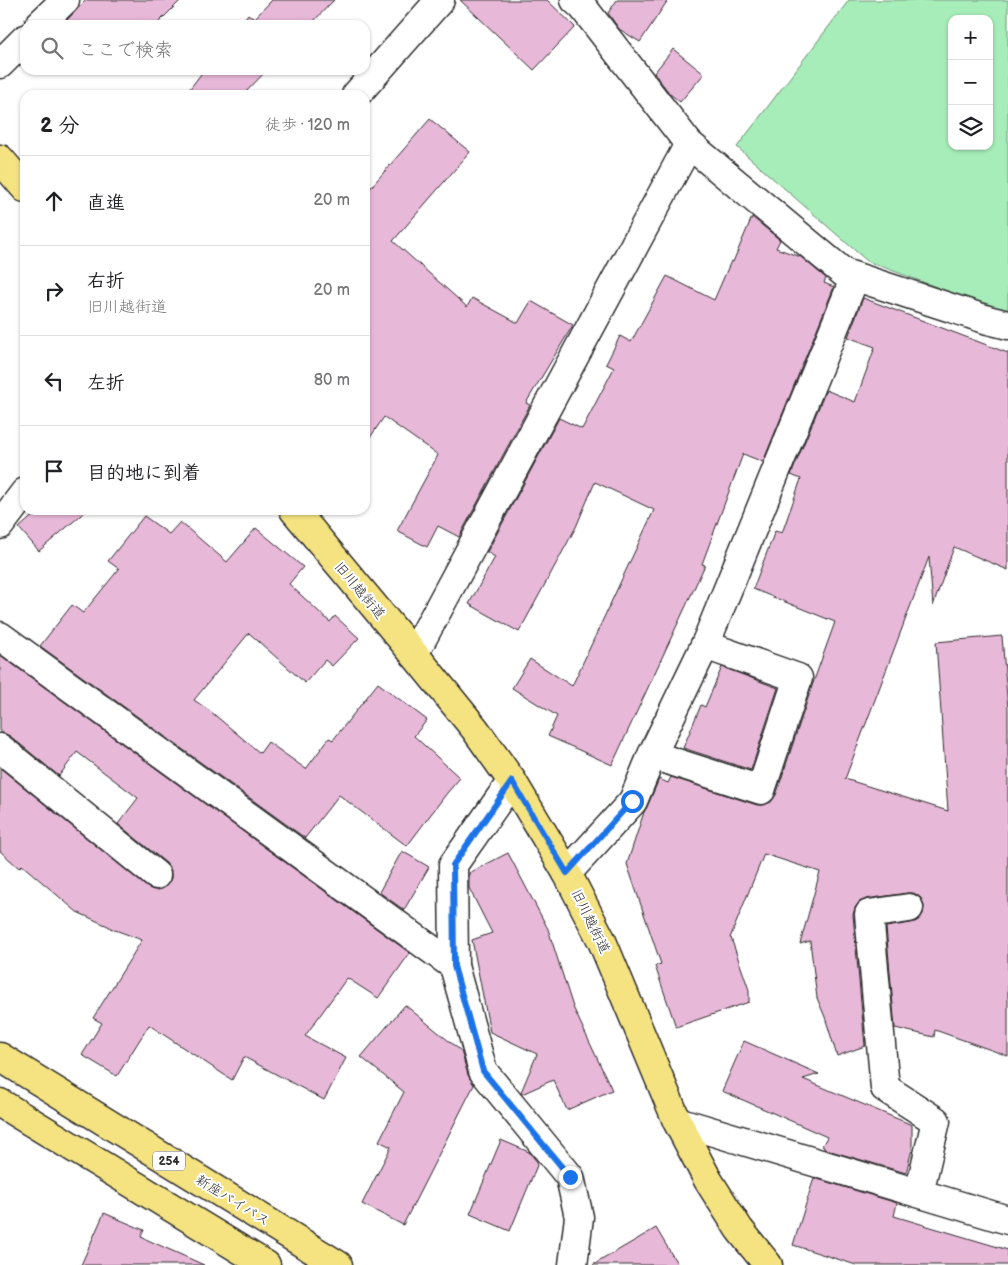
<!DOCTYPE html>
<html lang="ja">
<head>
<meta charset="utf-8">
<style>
  body { margin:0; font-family:"Balsamiq Sans","Klee One",sans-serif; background:#f6f6f6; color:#202124 }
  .controls { position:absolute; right:15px; top:15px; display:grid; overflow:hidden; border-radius:10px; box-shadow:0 1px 4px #0004 }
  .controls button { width:45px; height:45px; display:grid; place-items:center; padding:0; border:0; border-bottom:1px solid #e0e0e0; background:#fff; color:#202124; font:25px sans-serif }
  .stop { position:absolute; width:15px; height:15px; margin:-11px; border:4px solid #1a73e8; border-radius:50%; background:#fff }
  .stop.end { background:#1a73e8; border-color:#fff; box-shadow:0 1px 5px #0008 }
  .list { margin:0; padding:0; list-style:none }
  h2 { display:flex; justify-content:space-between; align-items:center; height:65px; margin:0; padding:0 20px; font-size:21px }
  h2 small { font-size:16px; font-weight:400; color:#757577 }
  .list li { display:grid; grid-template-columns:32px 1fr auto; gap:15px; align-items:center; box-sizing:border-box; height:90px; padding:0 20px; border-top:1px solid #e0e0e0 }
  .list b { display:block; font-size:19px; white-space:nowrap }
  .list p { margin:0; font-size:16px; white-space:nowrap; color:#757577 }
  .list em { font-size:16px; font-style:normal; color:#757577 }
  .icon { flex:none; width:28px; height:28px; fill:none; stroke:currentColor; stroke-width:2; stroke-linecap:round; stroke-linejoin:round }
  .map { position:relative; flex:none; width:1008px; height:1265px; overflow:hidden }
  .search { position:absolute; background:#fff; box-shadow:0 1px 4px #0004; left:20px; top:20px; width:350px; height:55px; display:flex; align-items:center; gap:12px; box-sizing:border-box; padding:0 18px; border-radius:15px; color:#757577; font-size:19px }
  .panel { position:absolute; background:#fff; box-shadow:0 1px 4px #0004; left:20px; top:90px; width:350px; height:425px; border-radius:15px }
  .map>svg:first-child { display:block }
  .green { fill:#a7edb9; stroke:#698c72; fill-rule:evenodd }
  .building { fill:#e8b8d9; stroke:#2b2b2b }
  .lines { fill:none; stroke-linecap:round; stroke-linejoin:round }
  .minor-casing { stroke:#2b2b2b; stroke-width:31 }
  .major-casing { stroke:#2b2b2b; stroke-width:31 }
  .highway-casing { stroke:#2b2b2b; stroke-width:31 }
  .minor { stroke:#fff; stroke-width:28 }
  .major { stroke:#f5e382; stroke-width:28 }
  .highway { stroke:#f5e382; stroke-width:28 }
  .route { stroke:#1a73e8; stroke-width:6 }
  .labels { text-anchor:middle; stroke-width:4; stroke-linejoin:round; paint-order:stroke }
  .shield { fill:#fff; stroke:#6b6b6b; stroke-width:1 }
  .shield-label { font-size:12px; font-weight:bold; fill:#2b2b2b }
  .street-label { font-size:14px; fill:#2b2b2b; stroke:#fff }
</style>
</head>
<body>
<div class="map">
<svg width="1008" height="1265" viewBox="0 0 1008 1265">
  <rect width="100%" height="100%" fill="#fff"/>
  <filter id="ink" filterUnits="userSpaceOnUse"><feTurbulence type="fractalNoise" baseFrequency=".02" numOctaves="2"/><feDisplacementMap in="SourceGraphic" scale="10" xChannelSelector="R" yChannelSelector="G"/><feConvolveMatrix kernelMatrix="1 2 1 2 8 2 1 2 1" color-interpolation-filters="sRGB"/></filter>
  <g filter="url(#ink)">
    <!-- green -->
    <path class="green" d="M849,0H1008V314L867,261L737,147ZM952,19H989V146H952Z"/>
    <!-- building -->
    <g class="building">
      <path d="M86,0H181L156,25H62Z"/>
      <path d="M272,0H334L310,25H240L248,14L254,19Z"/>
      <path d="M460,0H547L575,27L534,70Z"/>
      <path d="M617,0H668L640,42L619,29L608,13Z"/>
      <path d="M673,49L704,74L680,102L670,94L654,73Z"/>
      <path d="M204,70H267L243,95H185Z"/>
      <path d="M430,119L470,152L393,241L467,307L472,298L518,323L531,301L573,325L526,403L530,405L459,537L438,526L427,547L397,531L438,455L384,417L365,445V194Z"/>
      <path d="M752,217L780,240L776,248L801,257L826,278L824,283L834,287L763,462L743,454L702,564L705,565L612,765L548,736L557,716L512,688L530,659L572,686L654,510L595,482L576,527L519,632L469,604L495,557L487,552L559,418L582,429L614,368L606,364L620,336L631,342L667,276L714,300L731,261L733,262Z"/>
      <path d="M863,298L1008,353V570L954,547L933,606L929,557L845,779L948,811L936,642L1002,636L1008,709V1056L935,1030L934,1037L895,1028L886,927L911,923L918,920L923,914L924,906L921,898L914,893H907L866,899L859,902L855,908L853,915L865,1046L837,1056L825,1017L817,998L810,941L800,944L820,872L764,854L730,938H731L749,990V1002L676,1027L655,966L661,964L627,864L644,812L647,807L659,779L668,783L671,777L757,805H764L771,802L776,795L812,686L835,622L753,589L775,531L782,533L801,479L791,475L826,390L855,402L875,347L848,337Z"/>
      <path d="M39,510H87L39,551L19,528Z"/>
      <path d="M144,516L169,534L180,522L227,562L256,528L303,567L289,584L330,622L335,616L359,638L332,666L325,660L305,683L249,633L194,700L210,711L260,753L268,742L306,769L329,738L333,740L378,683L427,720L414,736L460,778L447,793L407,846L339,795L305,838L40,646L72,605L83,613L119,569L108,561Z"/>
      <path d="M0,655L410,953L378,998L347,978L305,1036L346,1058L324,1100L244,1057L232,1080L149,1025L117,1076L82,1055L102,1023L93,1018L142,940L110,928V927L77,912L22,865L19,868L0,851V768L147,887L154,890L162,889L168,884L171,878V870L166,863L118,824L138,798L77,752L59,776L10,736L3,733H0Z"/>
      <path d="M722,667L778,688L751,770L683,748L701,705L705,707Z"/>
      <path d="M402,851L429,867L404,910L379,892Z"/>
      <path d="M508,853L548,929L573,1007L612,1090L567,1110L553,1080L522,1094L521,1092L537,1054L490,1032L472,940L492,933L469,888V873Z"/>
      <path d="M405,1005L461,1051L468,1075L474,1085L403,1225L362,1204L391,1147L379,1141L404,1092L361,1057Z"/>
      <path d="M744,1041L819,1074L803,1079L912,1125V1149L906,1173L824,1149V1147L822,1146L827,1137L773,1113L722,1091Z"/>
      <path d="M501,1140L529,1152L538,1163L510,1231L470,1214Z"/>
      <path d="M814,1178L897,1203L894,1216L1008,1250V1265H856L793,1245Z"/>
      <path d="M104,1213L144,1230L141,1237L204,1265H81Z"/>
      <path d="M656,1228L678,1265H593Z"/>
    </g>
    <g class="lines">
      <!-- minor casing -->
      <g class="minor-casing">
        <g id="minor">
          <path d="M575,0L582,6L689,144L844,273L988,320L1008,325"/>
          <path d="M39,25L65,0"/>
          <path d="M0,64L25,39"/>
          <path d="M356,95L440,0"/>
          <path d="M0,525L25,492"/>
          <path d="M0,636L454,966"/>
          <path d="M414,654L689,144"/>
          <path d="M0,748L156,875"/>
          <path d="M652,755L761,790L798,678L705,645"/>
          <path d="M512,781L453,865L454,966L483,1071L570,1177L579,1217L573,1265"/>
          <path d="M567,873L633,801L652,755L705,645L855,277"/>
          <path d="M909,908L869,914L885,1088L936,1121L919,1193"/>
          <path d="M677,1121L1008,1220"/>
        </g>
      </g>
      <!-- major casing -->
      <g class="major-casing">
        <g id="major">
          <path d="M0,159L25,188"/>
          <path d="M294,510L414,654L475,729L512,781L567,873L602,941L677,1121L708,1180L739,1229L768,1265"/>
        </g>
      </g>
      <!-- highway casing -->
      <g class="highway-casing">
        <g id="highway">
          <path d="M0,1057L338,1265"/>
          <path d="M0,1103L266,1265"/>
        </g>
      </g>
      <!-- minor -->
      <use href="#minor" class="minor"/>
      <!-- major -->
      <use href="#major" class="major"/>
      <!-- highway -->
      <use href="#highway" class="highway"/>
    </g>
  </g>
  <g class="lines" filter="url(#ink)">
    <!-- route -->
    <path class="route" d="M570,1177L483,1071L454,966L453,865L512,781L567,873L632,801"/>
  </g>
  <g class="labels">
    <!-- shield labels -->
    <rect class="shield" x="153" y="1151.5" width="32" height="19" rx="4"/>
    <g class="shield-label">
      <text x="169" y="1165">254</text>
    </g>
    <!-- street labels -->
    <g class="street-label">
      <text transform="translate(360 590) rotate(50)" y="5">旧川越街道</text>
      <text transform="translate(591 921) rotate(64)" y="5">旧川越街道</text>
      <text transform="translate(233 1200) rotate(32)" y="5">新座バイパス</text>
    </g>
  </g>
</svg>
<div class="controls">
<button>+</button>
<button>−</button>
<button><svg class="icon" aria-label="layers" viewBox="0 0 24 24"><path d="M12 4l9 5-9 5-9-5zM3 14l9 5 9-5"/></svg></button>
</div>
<div class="stop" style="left:632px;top:801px"></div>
<div class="stop end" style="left:570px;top:1177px"></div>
<div class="search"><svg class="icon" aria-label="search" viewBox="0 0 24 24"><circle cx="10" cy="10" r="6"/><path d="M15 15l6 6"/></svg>ここで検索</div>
<section class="panel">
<h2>2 分<small>徒歩 · 120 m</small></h2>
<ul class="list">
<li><svg class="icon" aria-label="ahead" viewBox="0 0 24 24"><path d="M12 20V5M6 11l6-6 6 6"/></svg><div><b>直進</b></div><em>20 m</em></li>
<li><svg class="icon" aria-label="right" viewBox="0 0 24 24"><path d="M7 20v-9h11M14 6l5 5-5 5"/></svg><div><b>右折</b><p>旧川越街道</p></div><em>20 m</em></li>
<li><svg class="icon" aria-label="left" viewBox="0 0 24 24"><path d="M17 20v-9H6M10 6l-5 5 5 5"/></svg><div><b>左折</b></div><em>80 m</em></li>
<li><svg class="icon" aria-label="arrive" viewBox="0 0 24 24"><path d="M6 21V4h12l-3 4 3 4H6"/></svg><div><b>目的地に到着</b></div></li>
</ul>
</section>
</div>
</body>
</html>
